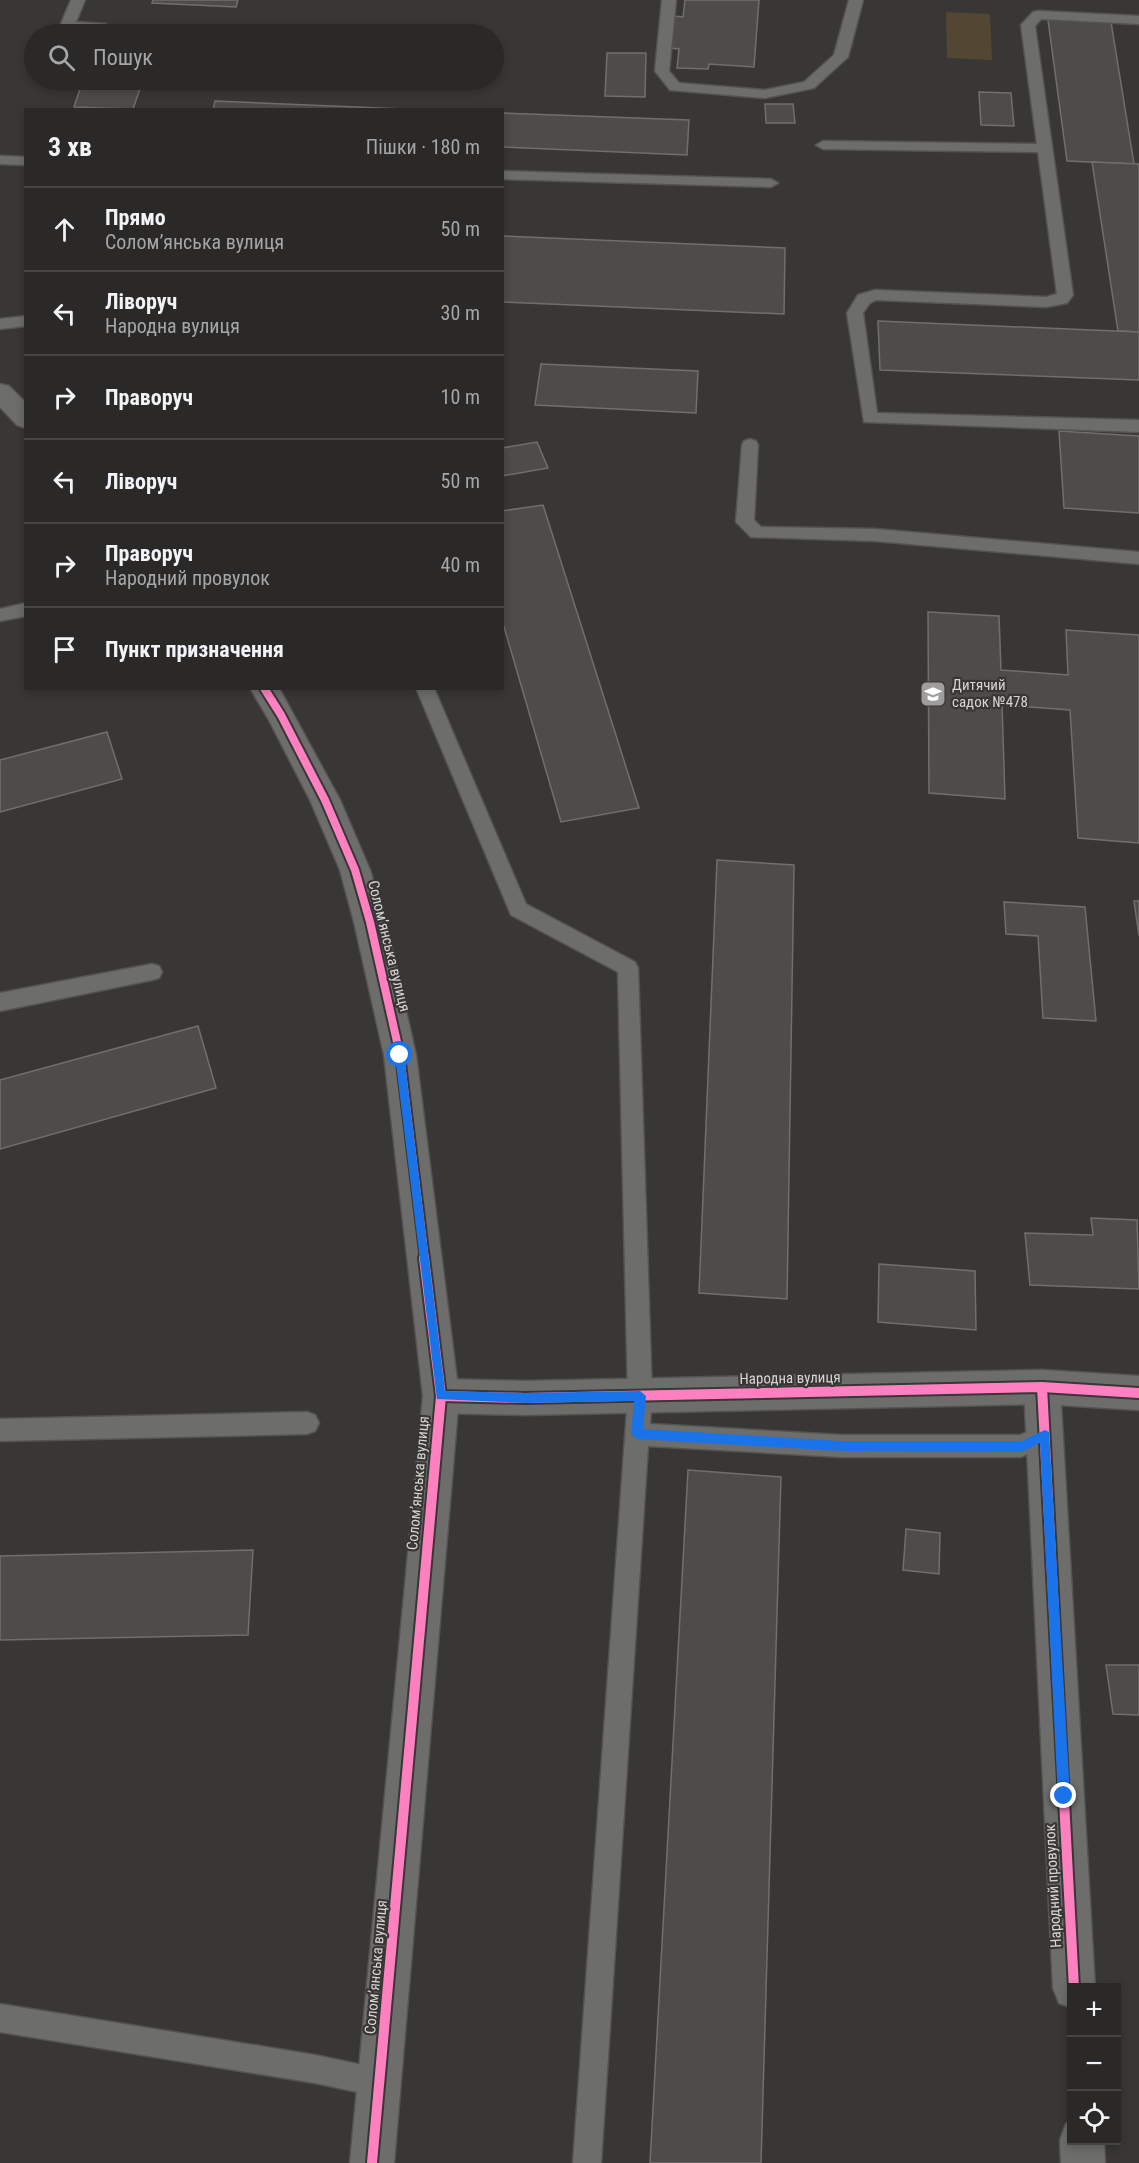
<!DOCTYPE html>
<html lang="uk">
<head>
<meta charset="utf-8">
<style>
  body { margin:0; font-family:"Roboto Condensed",sans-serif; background:#323130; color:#f1f3f6 }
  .controls { position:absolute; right:18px; bottom:18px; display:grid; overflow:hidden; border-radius:0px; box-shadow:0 3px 9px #0003 }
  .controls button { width:54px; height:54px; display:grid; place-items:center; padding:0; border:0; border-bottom:2px solid #464545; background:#2a2928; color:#f1f3f6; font:30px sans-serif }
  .stop { position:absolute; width:18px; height:18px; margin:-14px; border:4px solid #1a73e8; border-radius:50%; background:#fff }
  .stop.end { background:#1a73e8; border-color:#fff; box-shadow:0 2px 6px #0008 }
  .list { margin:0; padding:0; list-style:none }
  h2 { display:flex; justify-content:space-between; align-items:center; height:78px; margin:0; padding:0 24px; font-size:26px }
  h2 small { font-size:20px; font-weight:400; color:#a5a6a8 }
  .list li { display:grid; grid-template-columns:39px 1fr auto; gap:18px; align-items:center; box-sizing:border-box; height:84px; padding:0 24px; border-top:2px solid #464545 }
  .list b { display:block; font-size:22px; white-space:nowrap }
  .list p { margin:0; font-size:20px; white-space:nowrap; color:#a5a6a8 }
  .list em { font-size:20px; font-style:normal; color:#a5a6a8 }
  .icon { flex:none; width:33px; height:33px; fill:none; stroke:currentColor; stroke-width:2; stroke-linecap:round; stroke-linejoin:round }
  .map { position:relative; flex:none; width:1139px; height:2163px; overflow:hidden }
  .search { position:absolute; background:#2a2928; box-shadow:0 3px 9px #0003; left:24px; top:24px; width:480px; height:66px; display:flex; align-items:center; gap:15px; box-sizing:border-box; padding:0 21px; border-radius:33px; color:#a5a6a8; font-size:22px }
  .panel { position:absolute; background:#2a2928; box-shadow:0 3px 9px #0003; left:24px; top:108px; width:480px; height:582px; border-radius:0px }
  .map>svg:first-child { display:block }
  .green { fill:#534633 }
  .building { fill:#4d4c4b; stroke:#706f6e; stroke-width:1.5 }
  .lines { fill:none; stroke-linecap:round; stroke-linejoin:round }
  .service-casing { stroke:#545351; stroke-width:3 }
  .minor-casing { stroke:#545351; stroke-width:3 }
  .tertiary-casing { stroke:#545351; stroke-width:3 }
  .secondary-casing { stroke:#545351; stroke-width:3 }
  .service { fill:#6d6d6c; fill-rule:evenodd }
  .minor { fill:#6d6d6c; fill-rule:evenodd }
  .tertiary { fill:#6d6d6c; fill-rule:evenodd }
  .secondary { fill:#6d6d6c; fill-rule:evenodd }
  .cycleway-far1-casing { stroke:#393735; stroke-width:12 }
  .cycleway-casing { stroke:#393735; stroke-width:14 }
  .cycleway-far1 { stroke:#ff80c0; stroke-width:8 }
  .cycleway { stroke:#ff80c0; stroke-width:10 }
  .route { fill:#1a73e8 }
  .labels { text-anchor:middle; stroke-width:4.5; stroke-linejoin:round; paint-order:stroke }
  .poi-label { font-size:15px; fill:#d7d6d4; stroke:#393735; text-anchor:start }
  .street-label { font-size:15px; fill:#d7d6d4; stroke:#393735 }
</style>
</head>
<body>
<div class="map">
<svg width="1139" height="2163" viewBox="0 0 1139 2163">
  <rect width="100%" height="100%" fill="#383736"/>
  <!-- green -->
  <path class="green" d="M946,12L990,14L992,60L947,58Z"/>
  <!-- building -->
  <g class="building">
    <path d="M153,0H238L236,7L152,3Z"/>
    <path d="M685,0H759L754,67L709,64L708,69L677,68L679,49L670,48L674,16L683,17Z"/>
    <path d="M1048,20L1111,22L1134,164L1067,161Z"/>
    <path d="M607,53H646L645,97L605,96Z"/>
    <path d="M83,80H143L133,109L74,107Z"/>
    <path d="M979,92L1011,93L1014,126L981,125Z"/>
    <path d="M215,101L429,110H213Z"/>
    <path d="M765,104H793L795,123H766Z"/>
    <path d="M502,113L689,120L687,155L502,147Z"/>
    <path d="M1092,162L1139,164V332L1118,331Z"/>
    <path d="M502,236L785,248L784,314L502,302Z"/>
    <path d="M878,321L1139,332V380L880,370Z"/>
    <path d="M541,364L698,371L696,413L535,405Z"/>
    <path d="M1059,431L1139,436V513L1064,508Z"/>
    <path d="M537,442L548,468L502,476V448Z"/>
    <path d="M543,505L639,808L561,822L502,620V511Z"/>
    <path d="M928,612L999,616L1001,670L1068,675L1066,630L1139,635V843L1078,838L1070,710L1002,705L1005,799L929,793Z"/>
    <path d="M107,732L122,779L0,812V760Z"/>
    <path d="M717,860L794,865L787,1299L699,1293Z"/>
    <path d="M1134,901H1139V936Z"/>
    <path d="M1004,902L1085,907L1096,1021L1043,1018L1038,936L1006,934Z"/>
    <path d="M198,1026L216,1088L0,1149V1080Z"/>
    <path d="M1091,1218L1137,1220L1139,1289L1030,1285L1025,1233L1093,1235Z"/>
    <path d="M879,1264L975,1271L976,1330L878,1322Z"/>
    <path d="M688,1470L781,1477L761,2163H650Z"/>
    <path d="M906,1529L940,1533L939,1574L903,1570Z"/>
    <path d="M253,1550L248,1635L0,1640V1556Z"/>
    <path d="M1106,1665H1139V1715L1113,1714Z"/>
  </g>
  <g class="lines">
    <!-- service casing -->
    <g class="service-casing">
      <g id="service">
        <path d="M71,0H85L76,22L106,24L108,27L106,30L62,29L60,26Z"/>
        <path d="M662,0H676L669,71L679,83L765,90L804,82L834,55L849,0H863L848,57L814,88L765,98L670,90L655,71Z"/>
        <path d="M1038,11L1139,16V24L1041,19L1035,26L1073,295L1067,303L1046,307L876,300L870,303L863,313L877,413L1139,420V432L864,422L847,313L858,295L875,290L1046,297L1057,294L1038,152L823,149L816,145L823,141L1037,144L1021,25L1033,12Z"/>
        <path d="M0,156L26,157V165L0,164Z"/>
        <path d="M502,171L771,179L778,183L771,187L502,179Z"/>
        <path d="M26,316V326L0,329V319Z"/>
        <path d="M750,439L756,441L758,445L754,520L761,527L875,529L1139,552V564L875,541L751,537L736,522L742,445L744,441Z"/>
        <path d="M26,603V616L0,621V609Z"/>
        <path d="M416,688H434L526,904L635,962L638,968L652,1396L650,1424L841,1435H1020L1045,1424L1053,1427L1057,1435L1053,1443L1021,1457H841L648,1446L601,2163H573L628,1396L618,972L511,915Z"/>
        <path d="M152,964L159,966L162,972L159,978L152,980L0,1011V993Z"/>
        <path d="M307,1412L315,1415L319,1423L315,1431L307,1434L0,1441V1419Z"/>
        <path d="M0,2004L315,2055L381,2069L391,2073L395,2083L391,2093L381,2097L315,2083L0,2032Z"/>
      </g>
    </g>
    <!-- minor casing -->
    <g class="minor-casing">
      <g id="minor">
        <path d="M1042,1370L1055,1375L1060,1387L1095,1988H1072V2008L1059,2003L1053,1988L1024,1387L1029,1375Z"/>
        <path d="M1072,2122V2140H1104L1105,2163H1061L1060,2140L1066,2124Z"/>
      </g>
    </g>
    <!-- tertiary casing -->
    <g class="tertiary-casing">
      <path id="tertiary" d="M1042,1370L1139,1376V1410L1042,1404L525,1415L441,1413L428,1408L423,1396L428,1384L441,1379L525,1381Z"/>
    </g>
    <!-- secondary casing -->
    <g class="secondary-casing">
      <g id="secondary">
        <path d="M0,384L9,386L26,403V428L17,425L0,407Z"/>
        <path d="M250,688H279L340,800L370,870L386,922L416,1055L459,1396L394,2163H350L423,1396L384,1055L354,922L340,870L310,800L269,720Z"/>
      </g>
    </g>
    <!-- service -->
    <use href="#service" class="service"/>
    <!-- minor -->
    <use href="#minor" class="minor"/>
    <!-- tertiary -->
    <use href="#tertiary" class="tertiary"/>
    <!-- secondary -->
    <use href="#secondary" class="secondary"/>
    <!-- cycleway-far1 casing -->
    <g class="cycleway-far1-casing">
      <path id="cycleway-far1" d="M264,688L281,715L325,800L355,870L370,922L400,1055L425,1260"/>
    </g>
    <!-- cycleway casing -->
    <g class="cycleway-casing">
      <g id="cycleway">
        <path d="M1042,1387L1074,1988"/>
        <path d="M441,1396L525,1398L1042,1387L1139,1393"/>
        <path d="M372,2163L441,1396L424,1258"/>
      </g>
    </g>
    <!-- cycleway-far1 -->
    <use href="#cycleway-far1" class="cycleway-far1"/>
    <!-- cycleway -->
    <use href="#cycleway" class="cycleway"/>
  </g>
  <!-- route -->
  <path class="route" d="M400,1051L404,1055L445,1391L525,1393L640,1391L646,1396L643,1429L841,1441H1021L1045,1430L1049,1432L1070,1796L1068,1800H1060L1058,1796L1040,1443L1021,1452L841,1451L637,1439L631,1434L634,1401L525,1403L437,1399L395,1055Z"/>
  <!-- icons -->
  <defs>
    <g id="school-square" transform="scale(1.35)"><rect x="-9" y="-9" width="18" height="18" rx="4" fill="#9f9e9d" stroke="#393735"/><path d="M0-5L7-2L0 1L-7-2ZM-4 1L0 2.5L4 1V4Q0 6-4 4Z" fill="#fff"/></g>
  </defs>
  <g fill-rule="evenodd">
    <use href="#school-square" x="933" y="694"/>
  </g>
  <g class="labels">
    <!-- poi labels -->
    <g class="poi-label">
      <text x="952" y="690">Дитячий<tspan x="952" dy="17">садок №478</tspan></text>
    </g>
    <!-- street labels -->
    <g class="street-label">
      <text transform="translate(389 946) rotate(76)" y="5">Соломʼянська вулиця</text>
      <text transform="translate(790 1378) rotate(-1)" y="5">Народна вулиця</text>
      <text transform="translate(418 1483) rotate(-85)" y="5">Соломʼянська вулиця</text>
      <text transform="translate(1053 1886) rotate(-93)" y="5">Народний провулок</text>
      <text transform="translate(376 1967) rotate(-85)" y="5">Соломʼянська вулиця</text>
    </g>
  </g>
</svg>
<div class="controls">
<button>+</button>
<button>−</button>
<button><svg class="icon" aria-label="locate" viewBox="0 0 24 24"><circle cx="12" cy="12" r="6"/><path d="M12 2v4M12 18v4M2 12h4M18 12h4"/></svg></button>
</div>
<div class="stop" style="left:400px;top:1055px"></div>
<div class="stop end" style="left:1064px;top:1796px"></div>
<div class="search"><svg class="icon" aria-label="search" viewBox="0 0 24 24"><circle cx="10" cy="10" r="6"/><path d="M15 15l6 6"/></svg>Пошук</div>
<section class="panel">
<h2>3 хв<small>Пішки · 180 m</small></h2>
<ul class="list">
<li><svg class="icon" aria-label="ahead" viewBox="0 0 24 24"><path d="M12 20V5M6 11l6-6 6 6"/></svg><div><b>Прямо</b><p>Соломʼянська вулиця</p></div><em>50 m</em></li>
<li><svg class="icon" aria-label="left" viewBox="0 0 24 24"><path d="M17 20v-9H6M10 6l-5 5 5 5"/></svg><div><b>Ліворуч</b><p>Народна вулиця</p></div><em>30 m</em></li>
<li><svg class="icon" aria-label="right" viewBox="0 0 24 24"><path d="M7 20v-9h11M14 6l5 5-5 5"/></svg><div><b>Праворуч</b></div><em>10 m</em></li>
<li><svg class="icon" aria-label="left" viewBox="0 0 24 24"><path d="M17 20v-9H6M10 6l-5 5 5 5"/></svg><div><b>Ліворуч</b></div><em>50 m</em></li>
<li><svg class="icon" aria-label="right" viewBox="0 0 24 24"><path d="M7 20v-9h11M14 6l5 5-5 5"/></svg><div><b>Праворуч</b><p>Народний провулок</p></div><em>40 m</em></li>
<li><svg class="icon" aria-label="arrive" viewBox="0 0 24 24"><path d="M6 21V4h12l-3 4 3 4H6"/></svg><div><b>Пункт призначення</b></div></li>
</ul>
</section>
</div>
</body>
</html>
